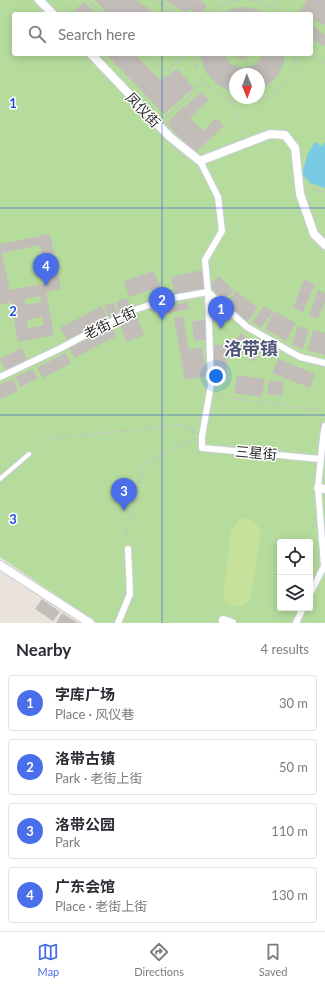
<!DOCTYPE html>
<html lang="en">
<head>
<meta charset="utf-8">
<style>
  body { margin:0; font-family:Lato,"Noto Sans SC",sans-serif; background:#f7f7f7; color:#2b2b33 }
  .controls { position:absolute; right:12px; bottom:12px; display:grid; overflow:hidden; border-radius:4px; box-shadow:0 2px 10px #0003 }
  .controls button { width:36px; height:36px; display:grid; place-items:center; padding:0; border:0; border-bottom:1px solid #e1e1e2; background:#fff; color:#2b2b33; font:20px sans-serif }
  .compass { position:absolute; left:229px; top:68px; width:36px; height:36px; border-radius:50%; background:#fff; box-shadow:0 2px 10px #0003; rotate:179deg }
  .you { position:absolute; left:216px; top:376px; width:14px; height:14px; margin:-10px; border:3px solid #fff; border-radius:50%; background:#1a73e8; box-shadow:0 0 0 6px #1a73e833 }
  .badge { display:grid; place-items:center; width:26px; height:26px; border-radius:50%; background:#4a6ee9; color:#fff; font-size:13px; font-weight:700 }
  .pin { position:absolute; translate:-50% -33px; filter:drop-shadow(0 1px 2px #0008) }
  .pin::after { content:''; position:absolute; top:21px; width:14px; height:12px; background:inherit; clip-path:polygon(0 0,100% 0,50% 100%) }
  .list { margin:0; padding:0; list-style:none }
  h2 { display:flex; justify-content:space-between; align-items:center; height:52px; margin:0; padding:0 16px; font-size:17px }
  h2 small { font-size:13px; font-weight:400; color:#7c7c81 }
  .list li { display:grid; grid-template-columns:26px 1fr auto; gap:12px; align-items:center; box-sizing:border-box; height:56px; margin:0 8px 8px; padding:0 8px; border:1px solid #e1e1e2; border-radius:4px }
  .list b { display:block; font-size:15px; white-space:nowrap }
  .list p { margin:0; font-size:13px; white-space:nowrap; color:#7c7c81 }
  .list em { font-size:13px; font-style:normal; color:#7c7c81 }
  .icon { flex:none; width:22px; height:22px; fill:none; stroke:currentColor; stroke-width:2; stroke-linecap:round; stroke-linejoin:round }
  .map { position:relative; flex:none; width:325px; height:623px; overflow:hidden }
  .search { position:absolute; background:#fff; box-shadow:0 2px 10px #0003; left:12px; right:12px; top:12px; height:44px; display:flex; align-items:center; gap:10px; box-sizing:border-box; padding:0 14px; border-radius:4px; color:#7c7c81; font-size:15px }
  .sheet { height:308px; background:#fff }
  nav { display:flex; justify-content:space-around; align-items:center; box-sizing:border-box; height:56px; border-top:1px solid #e1e1e2; background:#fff; font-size:11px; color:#7c7c81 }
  nav a { display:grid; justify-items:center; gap:2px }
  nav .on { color:#4a6ee9 }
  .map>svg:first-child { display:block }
  .green { fill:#b5dc9d; fill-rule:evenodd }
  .pitch { fill:#c6e29a }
  .water { fill:#78cbe3 }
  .building { fill:#c2bdb9; fill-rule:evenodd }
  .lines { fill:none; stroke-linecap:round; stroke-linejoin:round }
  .service-casing { stroke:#caced9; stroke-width:6 }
  .pedestrian-casing { stroke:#caced9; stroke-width:8 }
  .minor-casing { stroke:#caced9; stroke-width:10 }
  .path { stroke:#c3c3c3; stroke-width:1.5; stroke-dasharray:3 2; stroke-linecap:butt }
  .service { stroke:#fff; stroke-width:4 }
  .pedestrian { stroke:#fff; stroke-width:6 }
  .minor { stroke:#fff; stroke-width:8 }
  .grid { fill:none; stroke:#1d4ed8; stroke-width:1; stroke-opacity:0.55 }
  .labels { text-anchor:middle; stroke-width:3; stroke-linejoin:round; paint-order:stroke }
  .street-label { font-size:14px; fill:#292929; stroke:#fff }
  .district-label { font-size:18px; font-weight:bold; fill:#4e5675; stroke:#fff }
  .grid-label { font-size:13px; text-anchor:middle; font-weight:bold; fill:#1d4ed8; stroke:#fff; stroke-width:3; stroke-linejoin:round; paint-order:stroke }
</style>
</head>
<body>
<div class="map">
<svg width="325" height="623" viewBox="0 0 325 623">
  <rect width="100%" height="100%" fill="#eae3dc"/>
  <!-- green -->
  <path class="green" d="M0,0H325V623H97L0,557ZM14,14H311V54H14ZM235,74H259V98H235ZM280,542H310V608H280Z"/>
  <!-- pitch -->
  <path class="pitch" d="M245,518L254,521L261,531L251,597C243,608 240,608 227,604L223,596L231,531L237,522Z"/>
  <!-- water -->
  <path class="water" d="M315,142L322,146L325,142V188L310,183L302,174L308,153Z"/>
  <!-- building -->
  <g class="building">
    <path d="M95,0H136L156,14H108Z"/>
    <path d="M165,0H199L207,5L202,14H198L189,9L186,13Z"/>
    <path d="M307,0H325V24L324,25L311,18V14H305L300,11Z"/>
    <path d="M84,2L96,14H71Z"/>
    <path d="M242,7L250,8L258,10L266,14H220L234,8Z"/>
    <path d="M311,25L325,34V44L324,46L311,38Z"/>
    <path d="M106,54H135L160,80L177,69L194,88L164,114Z"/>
    <path d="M200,54H225L228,61L232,65L238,67L244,68L249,67L255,65L259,61L262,54H285L283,65L279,73L274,80L267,85L259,90V74H235V92L226,89L218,85L212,79L206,72L203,65Z"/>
    <path d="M233,54H246L247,58L240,59L237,57Z"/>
    <path d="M201,92L209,100L190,118L203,131L216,118L224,126L195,153L166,123Z"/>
    <path d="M50,234L61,289L46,292L54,335L18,342L11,302L0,305V244ZM40,245L48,283L10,290L2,253ZM40,296L41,302L26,305L25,299ZM42,317L44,325L28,328L27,320Z"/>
    <path d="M202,270L206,288L175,295L171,277Z"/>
    <path d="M154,271L160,287L129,297L124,281Z"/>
    <path d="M219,276L234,291L224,300L209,286Z"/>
    <path d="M304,280L315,284L303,312L293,308Z"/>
    <path d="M318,290L325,293V302L318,319L309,316Z"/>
    <path d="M236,291L258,308L247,322L225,305Z"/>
    <path d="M127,298L131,308L119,312L116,302Z"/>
    <path d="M113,302L118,313L109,317L104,306Z"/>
    <path d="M188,302L189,309L161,315L159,308Z"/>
    <path d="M102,306L108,318L67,340L60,328Z"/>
    <path d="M264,306L273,312L261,328L252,322Z"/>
    <path d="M274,311L296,323L286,341L265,329Z"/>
    <path d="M137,316L144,335L126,342L119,322Z"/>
    <path d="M183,316L189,350L202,347L207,376L185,380L174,318Z"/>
    <path d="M205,320L206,340L194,341L192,321Z"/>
    <path d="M298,326L309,330L303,349L292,345Z"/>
    <path d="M112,327L116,336L74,358L69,348Z"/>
    <path d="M313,330L325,333V355L307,350Z"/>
    <path d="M241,333L262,350L253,362L232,345Z"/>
    <rect x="211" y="345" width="16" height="34"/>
    <path d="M22,348L27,359L6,370L0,359Z"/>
    <path d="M65,353L71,363L43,378L37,368Z"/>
    <path d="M278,359L315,374L310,388L272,373Z"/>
    <path d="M33,369L38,379L20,387L15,377Z"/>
    <path d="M237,375L265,379L262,397L234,393Z"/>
    <path d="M13,379L18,391L0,399V384Z"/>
    <path d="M269,380L284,382L282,396L267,394Z"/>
    <path d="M42,599L60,612L53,621L35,609Z"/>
    <path d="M62,613L78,623H56Z"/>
  </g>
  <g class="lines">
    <!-- service casing -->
    <g class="service-casing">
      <path id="service" d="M0,479L29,454"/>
    </g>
    <!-- pedestrian casing -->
    <g class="pedestrian-casing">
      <g id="pedestrian">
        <path d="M200,161L218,197L222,231L205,260L208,292L211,385L202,436V448L320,459"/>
        <path d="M0,377L61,348L131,311L168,299L208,292L247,327L300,357L325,363"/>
        <path d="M310,594L324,566L318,488L323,437L325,426"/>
        <path d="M118,623L130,594L128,549"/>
        <path d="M296,623L303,608"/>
      </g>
    </g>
    <!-- minor casing -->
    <g class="minor-casing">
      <g id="minor">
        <path d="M39,0L53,14"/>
        <path d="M91,54L170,137L200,161L270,134L285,135L295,148L300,194L314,234L325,245"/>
        <path d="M318,488L325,489"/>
        <path d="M0,565L90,623"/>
        <path d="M223,620L232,623"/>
      </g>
    </g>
    <!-- path -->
    <g class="path">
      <path d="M88,0L103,14"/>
      <path d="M154,0L175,12L181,14"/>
      <path d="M249,0C261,1 272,6 281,14"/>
      <path d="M271,6L275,0"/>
      <path d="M62,14L76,0"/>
      <path d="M209,14C219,6 229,1 241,0"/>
      <path d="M145,54L164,72L189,54"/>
      <path d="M194,54C197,102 260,120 287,80C292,72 296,63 296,54"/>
      <path d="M309,54L325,63"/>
      <path d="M233,101L239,122L245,135"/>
      <path d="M165,119L204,82"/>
      <path d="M308,185L310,188L325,192"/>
      <path d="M217,396L325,411"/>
      <path d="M34,449L45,439L183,425L195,432"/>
      <path d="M128,542L126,529L135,503L140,476L145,464L169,450L195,439"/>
    </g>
    <!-- service -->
    <use href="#service" class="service"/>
    <!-- pedestrian -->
    <use href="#pedestrian" class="pedestrian"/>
    <!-- minor -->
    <use href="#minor" class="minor"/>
  </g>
  <!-- grid -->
  <path class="grid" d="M162,0V14M162,54V623M0,208H325M0,415H325"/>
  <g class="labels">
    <!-- street labels -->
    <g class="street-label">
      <text transform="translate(143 110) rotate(46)" y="5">凤仪街</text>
      <text transform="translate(110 323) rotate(-26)" y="5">老街上街</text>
      <text transform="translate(256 453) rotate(5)" y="5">三星街</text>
    </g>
    <!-- district labels -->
    <g class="district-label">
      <text x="251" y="355">洛带镇</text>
    </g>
  </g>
  <g class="grid-label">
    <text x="13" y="108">1</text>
    <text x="13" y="316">2</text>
    <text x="13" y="524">3</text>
  </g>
</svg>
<div class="controls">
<button><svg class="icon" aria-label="locate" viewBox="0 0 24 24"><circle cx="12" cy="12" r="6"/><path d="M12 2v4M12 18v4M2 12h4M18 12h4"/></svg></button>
<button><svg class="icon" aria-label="layers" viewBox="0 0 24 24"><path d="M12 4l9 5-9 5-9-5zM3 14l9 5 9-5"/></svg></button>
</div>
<svg class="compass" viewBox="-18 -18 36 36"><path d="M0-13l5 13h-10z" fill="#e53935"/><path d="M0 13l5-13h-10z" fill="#7c7c81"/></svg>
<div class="you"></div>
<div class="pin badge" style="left:221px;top:329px">1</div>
<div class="pin badge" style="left:162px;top:320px">2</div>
<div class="pin badge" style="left:124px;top:511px">3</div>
<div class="pin badge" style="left:46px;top:286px">4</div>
<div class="search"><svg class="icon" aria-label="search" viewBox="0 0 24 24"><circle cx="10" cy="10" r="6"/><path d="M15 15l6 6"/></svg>Search here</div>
</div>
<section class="sheet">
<h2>Nearby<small>4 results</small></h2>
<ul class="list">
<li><span class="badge">1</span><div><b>字库广场</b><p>Place · 风仪巷</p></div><em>30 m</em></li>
<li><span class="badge">2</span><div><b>洛带古镇</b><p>Park · 老街上街</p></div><em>50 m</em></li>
<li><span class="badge">3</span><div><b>洛带公园</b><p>Park</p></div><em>110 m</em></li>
<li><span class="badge">4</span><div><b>广东会馆</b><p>Place · 老街上街</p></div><em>130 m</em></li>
</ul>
</section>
<nav>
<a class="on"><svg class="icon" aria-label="map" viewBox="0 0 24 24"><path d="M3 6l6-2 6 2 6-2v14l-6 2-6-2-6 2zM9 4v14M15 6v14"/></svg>Map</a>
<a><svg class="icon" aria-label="directions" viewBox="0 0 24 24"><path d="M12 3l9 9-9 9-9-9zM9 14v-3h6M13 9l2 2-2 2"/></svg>Directions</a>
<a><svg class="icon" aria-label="saved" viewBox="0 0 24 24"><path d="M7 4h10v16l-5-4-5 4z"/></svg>Saved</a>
</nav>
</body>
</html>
